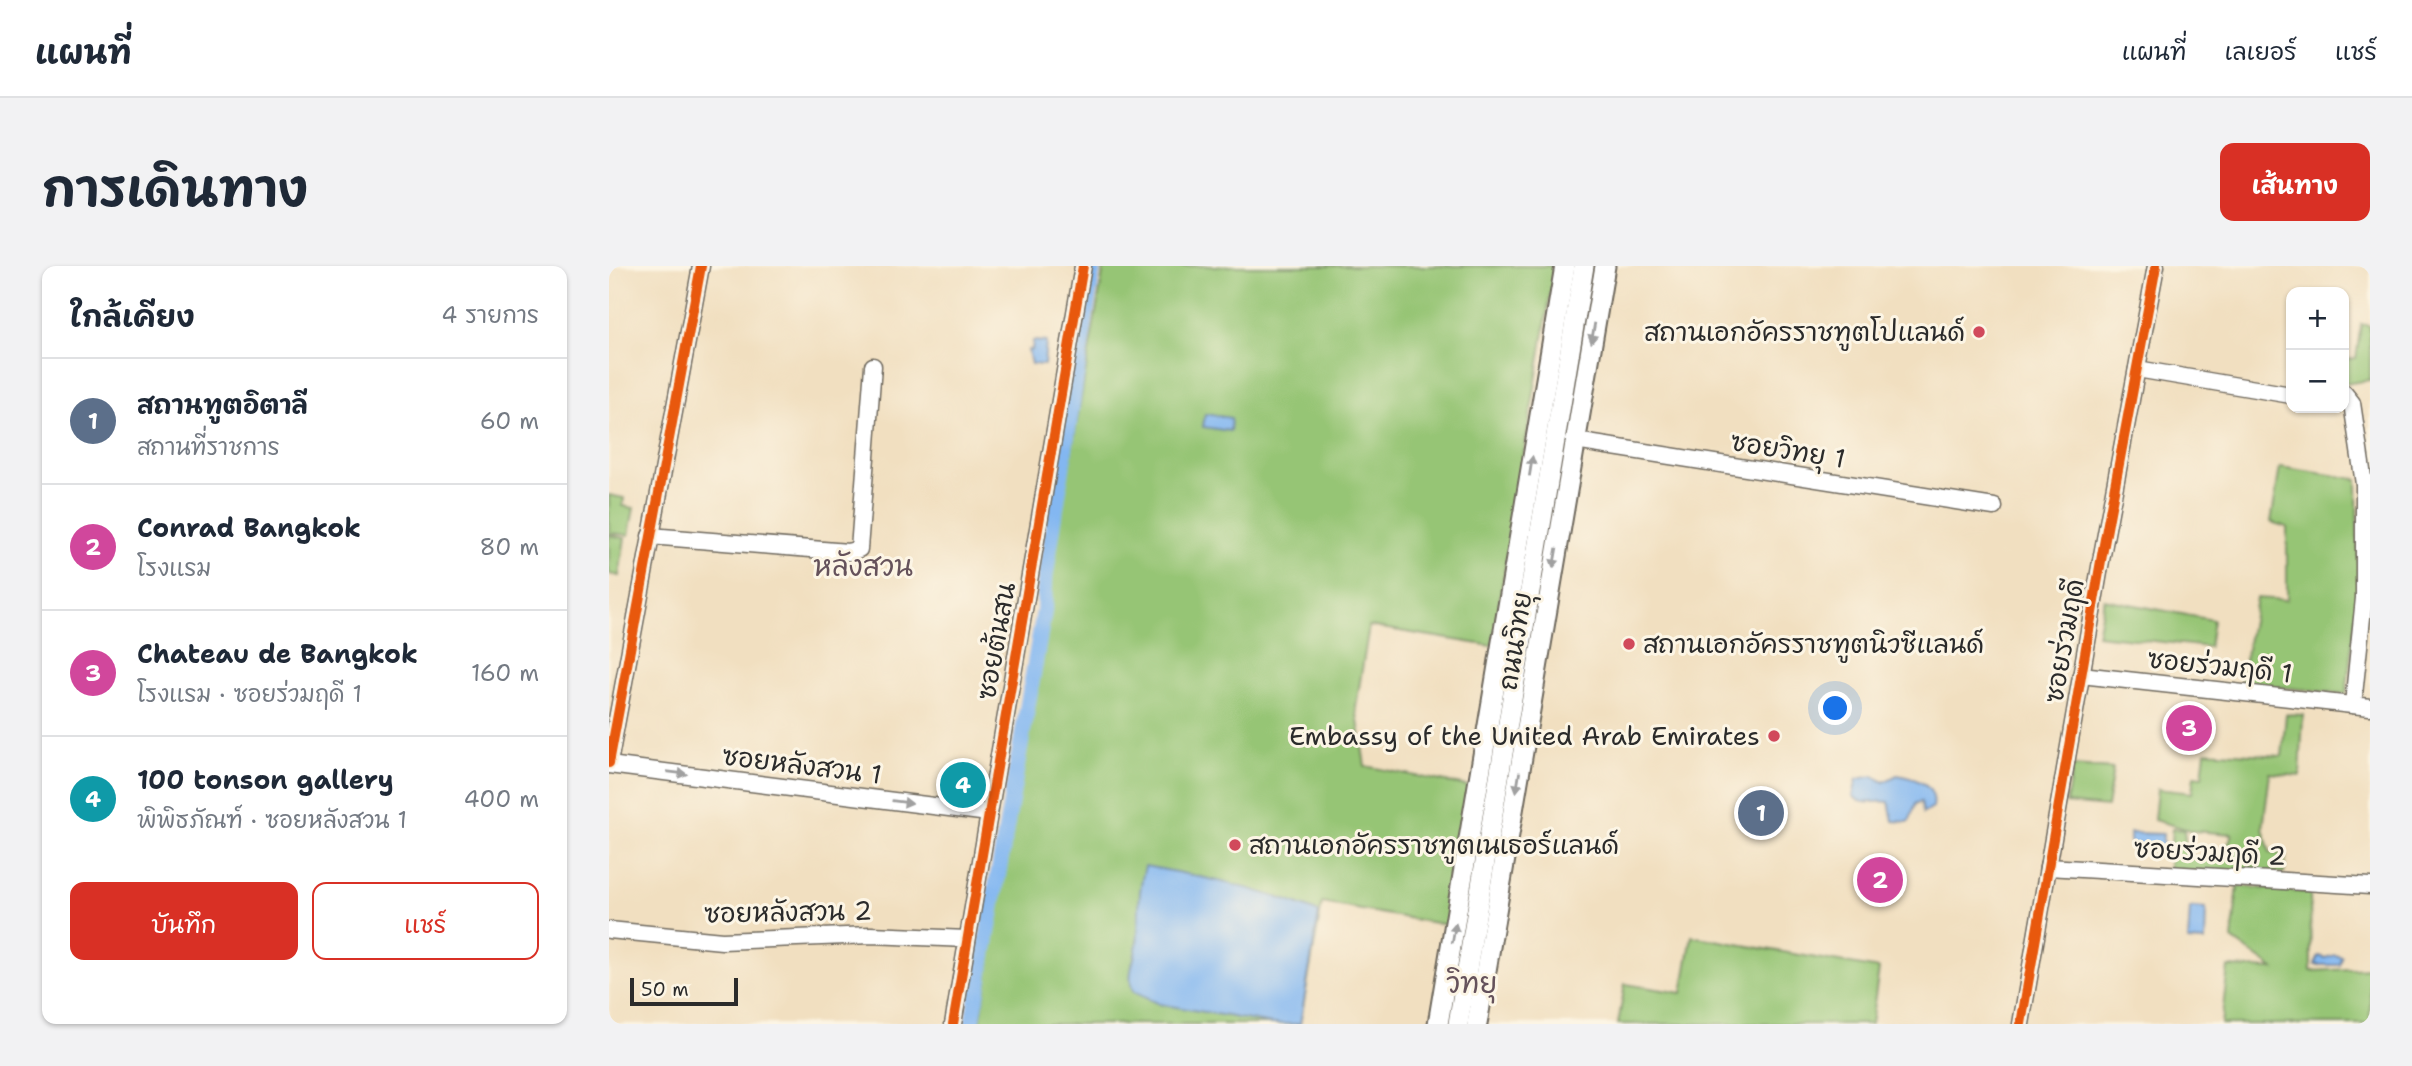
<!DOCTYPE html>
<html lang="th">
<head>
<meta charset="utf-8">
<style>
  body { margin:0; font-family:"Shantell Sans","Playpen Sans Thai",sans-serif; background:#f2f2f3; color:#1f2937 }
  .controls { position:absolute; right:21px; top:21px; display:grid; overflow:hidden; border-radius:14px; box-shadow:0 2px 5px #0004 }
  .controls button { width:63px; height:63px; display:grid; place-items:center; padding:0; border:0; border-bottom:2px solid #e0e1e3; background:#fff; color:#1f2937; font:35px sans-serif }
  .scale { position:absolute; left:21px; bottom:18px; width:108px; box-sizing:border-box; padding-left:7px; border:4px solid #2b2b2b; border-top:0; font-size:19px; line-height:24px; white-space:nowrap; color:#2b2b2b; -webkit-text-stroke:5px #fcf5e5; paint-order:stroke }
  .you { position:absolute; left:1227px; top:443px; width:24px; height:24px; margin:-18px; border:5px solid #fff; border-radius:50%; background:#1a73e8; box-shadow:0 0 0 10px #1a73e833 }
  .badge { display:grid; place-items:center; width:46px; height:46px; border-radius:50%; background:#d93025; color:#fff; font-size:23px; font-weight:700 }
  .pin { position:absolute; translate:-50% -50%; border:4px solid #fff; box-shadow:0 2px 7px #0006 }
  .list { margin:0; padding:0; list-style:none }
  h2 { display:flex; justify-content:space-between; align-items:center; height:91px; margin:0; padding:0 28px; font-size:30px }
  h2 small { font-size:23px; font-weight:400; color:#747a83 }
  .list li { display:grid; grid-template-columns:46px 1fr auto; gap:21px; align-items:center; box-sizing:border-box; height:126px; padding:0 28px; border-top:2px solid #e0e1e3 }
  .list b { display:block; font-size:26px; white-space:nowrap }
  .list p { margin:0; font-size:23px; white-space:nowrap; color:#747a83 }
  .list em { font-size:23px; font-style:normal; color:#747a83 }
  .actions { display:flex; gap:14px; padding:21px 28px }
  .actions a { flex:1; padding:16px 0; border:2px solid #d93025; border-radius:14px; text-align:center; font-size:24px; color:#d93025 }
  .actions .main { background:#d93025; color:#fff }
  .map { position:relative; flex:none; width:1761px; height:758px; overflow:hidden; border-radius:14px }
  header { display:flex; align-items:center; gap:42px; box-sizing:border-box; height:98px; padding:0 35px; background:#fff; border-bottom:2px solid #e0e1e3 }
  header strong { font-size:33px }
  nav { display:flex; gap:38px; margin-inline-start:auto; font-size:24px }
  .intro { display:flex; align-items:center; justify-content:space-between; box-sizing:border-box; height:168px; padding:0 42px }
  h1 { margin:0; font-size:49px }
  .button { padding:18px 32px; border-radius:14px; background:#d93025; color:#fff; font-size:24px; font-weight:700 }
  main { display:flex; gap:42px; padding:0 42px }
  aside { flex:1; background:#fff; border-radius:14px; box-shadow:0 2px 5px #0004 }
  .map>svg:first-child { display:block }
  .green { fill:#96c574; stroke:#607850; stroke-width:2 }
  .water { fill:#83b7f1; stroke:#57718e; stroke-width:2 }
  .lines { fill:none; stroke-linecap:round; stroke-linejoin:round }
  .canal { stroke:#83b7f1; stroke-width:16 }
  .minor-casing { stroke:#706a5f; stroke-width:19 }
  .major-casing { stroke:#706a5f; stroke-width:23 }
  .minor { stroke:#fff; stroke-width:16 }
  .major { stroke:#fff; stroke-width:19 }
  .cycleway-casing { stroke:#fcf5e5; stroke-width:15 }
  .cycleway { stroke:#e8590c; stroke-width:10 }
  .oneway { fill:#a0a0a0 }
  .poi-dot { fill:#d1495b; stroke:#fcf5e5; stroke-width:2.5 }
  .labels { text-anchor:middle; stroke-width:6; stroke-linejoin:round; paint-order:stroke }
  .poi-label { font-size:26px; fill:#2b2b2b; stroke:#fcf5e5; text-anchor:end }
  .street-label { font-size:26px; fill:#2b2b2b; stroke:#fcf5e5 }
  .neighbourhood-label { font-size:28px; fill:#65525b; stroke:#fcf5e5 }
</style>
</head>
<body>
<header>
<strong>แผนที่</strong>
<nav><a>แผนที่</a><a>เลเยอร์</a><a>แชร์</a></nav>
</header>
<div class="intro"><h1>การเดินทาง</h1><a class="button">เส้นทาง</a></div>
<main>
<aside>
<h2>ใกล้เคียง<small>4 รายการ</small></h2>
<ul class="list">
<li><span class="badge" style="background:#5c6f8a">1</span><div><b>สถานทูตอิตาลี</b><p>สถานที่ราชการ</p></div><em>60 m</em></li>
<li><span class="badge" style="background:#d1479c">2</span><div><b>Conrad Bangkok</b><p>โรงแรม</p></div><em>80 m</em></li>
<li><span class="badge" style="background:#d1479c">3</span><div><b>Chateau de Bangkok</b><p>โรงแรม · ซอยร่วมฤดี 1</p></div><em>160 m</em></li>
<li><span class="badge" style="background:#0f9aa8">4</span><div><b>100 tonson gallery</b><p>พิพิธภัณฑ์ · ซอยหลังสวน 1</p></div><em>400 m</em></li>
</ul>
<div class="actions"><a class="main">บันทึก</a><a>แชร์</a></div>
</aside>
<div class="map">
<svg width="1761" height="758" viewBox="0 0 1761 758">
  <rect width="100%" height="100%" fill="#fcf5e5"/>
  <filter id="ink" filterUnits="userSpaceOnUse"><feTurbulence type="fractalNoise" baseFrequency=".0143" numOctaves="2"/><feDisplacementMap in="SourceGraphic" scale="14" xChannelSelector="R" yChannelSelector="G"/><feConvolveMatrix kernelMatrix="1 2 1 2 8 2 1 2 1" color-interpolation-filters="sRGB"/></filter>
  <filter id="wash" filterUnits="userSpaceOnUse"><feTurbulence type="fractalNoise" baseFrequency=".00686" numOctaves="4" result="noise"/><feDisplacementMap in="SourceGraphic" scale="28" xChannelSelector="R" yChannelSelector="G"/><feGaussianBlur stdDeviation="1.57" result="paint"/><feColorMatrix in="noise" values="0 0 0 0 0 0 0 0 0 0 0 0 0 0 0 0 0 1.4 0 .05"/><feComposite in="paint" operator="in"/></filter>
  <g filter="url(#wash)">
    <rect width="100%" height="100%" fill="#f1dfc0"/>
    <!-- green -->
    <g class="green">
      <path d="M495,0H946L883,380L760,360L747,441L756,500L863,521L838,659L713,637L691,758H371L441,309Z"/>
      <path d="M1752,58L1761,60V114L1735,118V94L1747,92Z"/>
      <path d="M1671,201L1748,213L1749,330L1737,428L1632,417L1647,332L1678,334V261L1662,256Z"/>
      <path d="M0,229L15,232L14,240L25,242L20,269L0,267Z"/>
      <path d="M0,269L16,272L10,310L0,308Z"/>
      <path d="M1495,333L1604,354L1600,381L1488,369Z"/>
      <path d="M1677,448L1694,449L1691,510L1661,507L1654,562L1661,587L1677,588L1675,607L1636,603L1635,607L1560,604L1563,563L1575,564L1578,591L1613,594L1623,568L1584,565L1545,554L1548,523L1583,527L1585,510L1593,511L1596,485L1673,490Z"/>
      <path d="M1464,500L1504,503L1498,541L1457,537Z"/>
      <path d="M1629,620L1701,627L1702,705L1761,702V758H1612L1619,701L1665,703L1623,673Z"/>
      <path d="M1083,670L1270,703L1262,758H1009L1016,718L1073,727Z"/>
    </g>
    <!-- water -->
    <g class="water">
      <path d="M424,75L437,76L435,99L422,98L419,84H423Z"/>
      <path d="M596,148L622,152L621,165L594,161Z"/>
      <path d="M1288,509C1308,512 1328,520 1324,542L1314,547L1312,536L1307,537L1300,556L1284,555L1280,536C1266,533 1256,542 1244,530L1248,513L1264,510L1275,516Z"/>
      <path d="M1521,567L1554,568L1553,587L1546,586V579L1521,578Z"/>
      <path d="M536,600C595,611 654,623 710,647L691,758H663L550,738L524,726C517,708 526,695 528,677C531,651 528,626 536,600Z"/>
      <path d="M1581,642L1597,643L1596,676L1579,675Z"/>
      <path d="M1726,689L1733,691L1731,699H1706L1710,690L1716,692Z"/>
    </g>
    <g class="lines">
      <!-- canal -->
      <path class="canal" d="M363,758L435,345L436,313L484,0"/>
    </g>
  </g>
  <g filter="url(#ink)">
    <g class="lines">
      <!-- minor casing -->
      <g class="minor-casing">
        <g id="minor">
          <path d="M1528,103L1682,129"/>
          <path d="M1735,127L1743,137L1755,218V332L1744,439"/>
          <path d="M966,175L1385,241"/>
          <path d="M41,270L239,286L250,283L264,100"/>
          <path d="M1472,409L1761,441"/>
          <path d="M0,497L92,0"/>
          <path d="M0,499L380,547"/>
          <path d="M1439,601L1761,620"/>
          <path d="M0,664L113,675L262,669L358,673"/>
          <path d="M344,758L474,0"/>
          <path d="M1412,758L1493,289L1547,0"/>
        </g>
      </g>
      <!-- major casing -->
      <g class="major-casing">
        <g id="major">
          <path d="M829,758L956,0"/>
          <path d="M849,758L975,0"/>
          <path d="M868,758L996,0"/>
        </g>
      </g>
      <!-- minor -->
      <use href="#minor" class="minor"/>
      <!-- major -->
      <use href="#major" class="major"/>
      <!-- cycleway casing -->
      <g class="cycleway-casing">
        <g id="cycleway">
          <path d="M0,497L92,0"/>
          <path d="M344,758L474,0"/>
          <path d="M1412,758L1493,289L1547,0"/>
        </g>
      </g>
      <!-- cycleway -->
      <use href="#cycleway" class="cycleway"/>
    </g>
    <!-- one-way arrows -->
    <defs><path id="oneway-solid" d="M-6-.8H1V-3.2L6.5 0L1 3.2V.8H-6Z" transform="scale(1.75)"/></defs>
    <g class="oneway">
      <use href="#oneway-solid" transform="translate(984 67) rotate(100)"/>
      <use href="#oneway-solid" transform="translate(922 200) rotate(-81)"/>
      <use href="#oneway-solid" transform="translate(946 292) rotate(100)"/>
      <use href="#oneway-solid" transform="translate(68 507) rotate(7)"/>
      <use href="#oneway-solid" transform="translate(909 516) rotate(99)"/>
      <use href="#oneway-solid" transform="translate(293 536) rotate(7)"/>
      <use href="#oneway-solid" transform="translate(845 667) rotate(-80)"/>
    </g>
  </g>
  <!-- markers -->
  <g class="poi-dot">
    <circle cx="1370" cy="66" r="7"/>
    <circle cx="1020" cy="378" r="7"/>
    <circle cx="1165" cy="470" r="7"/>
    <circle cx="626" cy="579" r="7"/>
  </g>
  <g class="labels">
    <!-- poi labels -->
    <g class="poi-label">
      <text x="1356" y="75">สถานเอกอัครราชทูตโปแลนด์</text>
      <text x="1034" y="387" text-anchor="start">สถานเอกอัครราชทูตนิวซีแลนด์</text>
      <text x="1151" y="479">Embassy of the United Arab Emirates</text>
      <text x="640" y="588" text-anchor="start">สถานเอกอัครราชทูตเนเธอร์แลนด์</text>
    </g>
    <!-- street labels -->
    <g class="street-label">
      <text transform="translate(1179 184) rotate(9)" y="9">ซอยวิทยุ 1</text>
      <text transform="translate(387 375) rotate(-80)" y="9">ซอยต้นสน</text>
      <text transform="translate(906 375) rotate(-81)" y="9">ถนนวิทยุ</text>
      <text transform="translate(1455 375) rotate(-80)" y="9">ซอยร่วมฤดี</text>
      <text transform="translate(1611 400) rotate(6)" y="9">ซอยร่วมฤดี 1</text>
      <text transform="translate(193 499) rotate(7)" y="9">ซอยหลังสวน 1</text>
      <text transform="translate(1601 586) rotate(3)" y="9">ซอยร่วมฤดี 2</text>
      <text transform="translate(179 646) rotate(-1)" y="9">ซอยหลังสวน 2</text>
    </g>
    <!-- neighbourhood labels -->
    <g class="neighbourhood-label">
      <text x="254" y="310">หลังสวน</text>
      <text x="863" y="727">วิทยุ</text>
    </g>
  </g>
</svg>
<div class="controls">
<button>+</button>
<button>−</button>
</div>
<div class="scale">50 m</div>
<div class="you"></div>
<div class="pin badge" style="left:1152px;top:547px;background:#5c6f8a">1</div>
<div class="pin badge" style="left:1271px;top:614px;background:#d1479c">2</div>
<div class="pin badge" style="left:1580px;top:462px;background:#d1479c">3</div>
<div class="pin badge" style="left:354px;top:519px;background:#0f9aa8">4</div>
</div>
</main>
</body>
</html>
